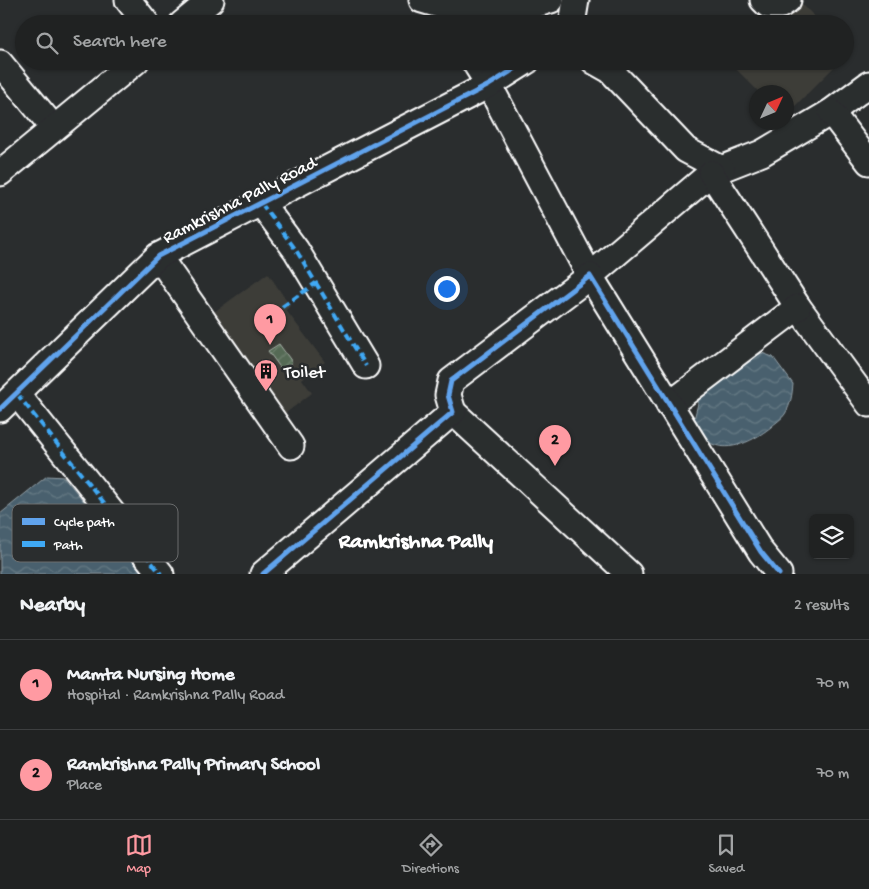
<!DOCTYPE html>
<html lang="en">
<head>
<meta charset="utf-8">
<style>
  body { margin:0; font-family:"Gochi Hand",sans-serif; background:#2d2f2f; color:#f1f3f6 }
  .controls { position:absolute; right:15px; bottom:15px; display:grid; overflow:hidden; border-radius:8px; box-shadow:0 1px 4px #0004 }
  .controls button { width:45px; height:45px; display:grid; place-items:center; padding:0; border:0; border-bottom:1px solid #3d3f40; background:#202222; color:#f1f3f6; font:25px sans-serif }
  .compass { position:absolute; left:749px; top:85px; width:45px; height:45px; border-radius:50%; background:#202222; box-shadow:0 1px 4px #0004; rotate:46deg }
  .you { position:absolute; left:446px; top:288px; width:18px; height:18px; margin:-12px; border:4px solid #fff; border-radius:50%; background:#1a73e8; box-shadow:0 0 0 8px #1a73e833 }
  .badge { display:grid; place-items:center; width:32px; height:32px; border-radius:50%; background:#ff9aa2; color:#111; font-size:16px; font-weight:700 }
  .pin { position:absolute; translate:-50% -41px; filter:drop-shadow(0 1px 2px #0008) }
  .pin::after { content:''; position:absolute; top:26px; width:18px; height:15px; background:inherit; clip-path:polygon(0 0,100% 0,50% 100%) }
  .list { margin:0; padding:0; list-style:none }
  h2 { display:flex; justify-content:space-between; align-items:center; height:65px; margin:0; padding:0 20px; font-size:21px }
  h2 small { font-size:16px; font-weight:400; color:#a2a4a5 }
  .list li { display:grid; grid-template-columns:32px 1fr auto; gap:15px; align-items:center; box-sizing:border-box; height:90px; padding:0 20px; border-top:1px solid #3d3f40 }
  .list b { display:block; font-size:19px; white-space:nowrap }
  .list p { margin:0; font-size:16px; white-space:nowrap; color:#a2a4a5 }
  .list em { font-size:16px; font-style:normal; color:#a2a4a5 }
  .icon { flex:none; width:28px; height:28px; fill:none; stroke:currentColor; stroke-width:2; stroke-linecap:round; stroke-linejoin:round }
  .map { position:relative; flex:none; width:869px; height:574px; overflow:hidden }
  .search { position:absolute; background:#202222; box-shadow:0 1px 4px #0004; left:15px; right:15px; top:15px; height:55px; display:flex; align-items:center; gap:12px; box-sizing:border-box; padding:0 18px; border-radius:28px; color:#a2a4a5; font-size:19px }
  .sheet { height:245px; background:#202222 }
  nav { display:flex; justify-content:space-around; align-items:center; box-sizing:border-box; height:70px; border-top:1px solid #3d3f40; background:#202222; font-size:14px; color:#a2a4a5 }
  nav a { display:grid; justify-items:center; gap:2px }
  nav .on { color:#ff9aa2 }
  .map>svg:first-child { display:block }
  .built { fill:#3c3c38 }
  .garden { fill:url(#garden-furrows); stroke:#aab4aa }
  .water { fill:url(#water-waves); stroke:#92a0a8 }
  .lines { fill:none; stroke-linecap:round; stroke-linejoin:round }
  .minor-casing { stroke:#fff; stroke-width:29 }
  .minor { stroke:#2a2d2e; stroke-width:25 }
  .quiet { stroke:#3fa9f5; stroke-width:4; stroke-dasharray:8 4; stroke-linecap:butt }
  .cycleway-casing { stroke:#2a2d2e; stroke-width:8 }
  .cycleway { stroke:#60a3ed; stroke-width:5 }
  .labels { text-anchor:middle; stroke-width:5; stroke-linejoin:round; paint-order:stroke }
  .street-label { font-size:18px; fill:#fff; stroke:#2a2d2e }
  .poi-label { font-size:18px; fill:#fff; stroke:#2a2d2e; text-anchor:start }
  .district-label { font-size:22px; font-weight:bold; fill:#fff; stroke:#2a2d2e }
  .key { fill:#2a2d2e; stroke:#6a6c6d; stroke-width:1 }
  .key-label { font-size:14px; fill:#fff }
</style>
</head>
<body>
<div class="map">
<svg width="869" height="574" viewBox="0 0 869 574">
  <defs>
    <pattern id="garden-furrows" width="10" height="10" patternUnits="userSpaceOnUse" patternTransform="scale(1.25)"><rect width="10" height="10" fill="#556a55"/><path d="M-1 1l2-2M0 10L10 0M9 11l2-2" fill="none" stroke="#6e806e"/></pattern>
    <pattern id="water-waves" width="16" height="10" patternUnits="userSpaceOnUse" patternTransform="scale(1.25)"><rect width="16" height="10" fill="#4a616e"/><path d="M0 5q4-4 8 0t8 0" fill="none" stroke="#657984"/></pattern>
  </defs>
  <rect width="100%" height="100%" fill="#2a2d2e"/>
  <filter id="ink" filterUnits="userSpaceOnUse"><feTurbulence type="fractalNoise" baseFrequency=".02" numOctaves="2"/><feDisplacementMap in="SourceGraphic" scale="10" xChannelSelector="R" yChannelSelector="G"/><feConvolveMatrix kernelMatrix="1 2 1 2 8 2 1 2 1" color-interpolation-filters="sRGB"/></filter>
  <g filter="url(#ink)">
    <!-- built -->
    <g class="built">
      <path d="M798,0L822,24H773Z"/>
      <path d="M734,61H840L787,114L786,92H759L731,64Z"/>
      <path d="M268,273L290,306L286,310L325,362L302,379L312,393L282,416L207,317Z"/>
    </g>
    <!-- garden -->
    <path class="garden" d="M279,344L292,362L282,370L268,351Z"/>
    <!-- water -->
    <g class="water">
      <path d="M762,353L773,357L793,384C792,395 791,404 785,414C782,419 775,423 771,427C746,447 711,460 693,424L701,391L725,370Z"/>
      <path d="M47,476L64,477L143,574H0V514Z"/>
    </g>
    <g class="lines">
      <!-- minor casing -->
      <g class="minor-casing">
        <g id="minor">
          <path d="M128,0L147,24"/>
          <path d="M422,0C463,14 509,14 551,0"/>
          <path d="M763,0L768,5H781L788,0"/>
          <path d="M182,24L211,0"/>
          <path d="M572,24L576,0"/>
          <path d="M474,61L489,85L590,276L711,173L762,153L831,112L869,84"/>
          <path d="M594,61L610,70L686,150L722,169"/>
          <path d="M0,63L53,127"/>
          <path d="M831,112L869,162"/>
          <path d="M0,173L136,61"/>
          <path d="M711,173L798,307L869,404"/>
          <path d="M261,203L296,250L366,366"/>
          <path d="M158,256L291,446"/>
          <path d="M17,394L161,574"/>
          <path d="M669,405L798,307"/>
          <path d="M0,409L158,256L489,85L527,61"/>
          <path d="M453,412L629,574"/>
          <path d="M263,574L453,412L448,395L451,381L590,276L761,552L779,574"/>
        </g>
      </g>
      <!-- minor -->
      <use href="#minor" class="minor"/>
      <!-- quiet -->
      <g class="quiet">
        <path d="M261,203L296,250L366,366"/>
        <path d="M282,307L316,283"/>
        <path d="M17,394L161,574"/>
      </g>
      <!-- cycleway casing -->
      <g class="cycleway-casing">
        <g id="cycleway">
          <path d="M0,409L158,256L489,85L527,61"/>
          <path d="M263,574L453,412L448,395L451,381L590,276L761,552L779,574"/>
        </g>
      </g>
      <!-- cycleway -->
      <use href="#cycleway" class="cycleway"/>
    </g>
  </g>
  <!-- icons -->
  <defs>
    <g id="building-pin" transform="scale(1.25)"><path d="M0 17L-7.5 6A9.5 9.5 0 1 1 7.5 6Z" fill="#ff9aa2" stroke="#2a2d2e"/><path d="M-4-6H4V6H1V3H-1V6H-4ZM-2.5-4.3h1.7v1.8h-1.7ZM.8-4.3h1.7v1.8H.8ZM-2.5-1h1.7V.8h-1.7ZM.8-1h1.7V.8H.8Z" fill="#111"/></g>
  </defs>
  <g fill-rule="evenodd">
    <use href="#building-pin" x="266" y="371"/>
  </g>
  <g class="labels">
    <!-- street labels -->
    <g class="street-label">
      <text transform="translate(239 199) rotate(-27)" y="6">Ramkrishna Pally Road</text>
    </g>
    <!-- poi labels -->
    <g class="poi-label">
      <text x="284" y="377">Toilet</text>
    </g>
    <!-- district labels -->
    <g class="district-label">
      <text x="416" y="547">Ramkrishna Pally</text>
    </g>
  </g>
  <!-- legend -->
  <rect x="12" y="504" width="166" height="58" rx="8" class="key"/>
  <rect x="22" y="518" width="23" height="7" fill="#60a3ed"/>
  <rect x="22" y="541" width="23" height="6" fill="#3fa9f5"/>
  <g class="key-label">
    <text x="54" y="526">Cycle path</text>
    <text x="54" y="549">Path</text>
  </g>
</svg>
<div class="controls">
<button><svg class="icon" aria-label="layers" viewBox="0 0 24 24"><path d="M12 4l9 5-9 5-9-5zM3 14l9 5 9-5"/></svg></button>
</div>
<svg class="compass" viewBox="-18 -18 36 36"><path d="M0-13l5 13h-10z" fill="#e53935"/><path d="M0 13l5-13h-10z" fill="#a2a4a5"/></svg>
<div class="you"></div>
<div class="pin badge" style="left:270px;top:345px">1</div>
<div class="pin badge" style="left:555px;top:466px">2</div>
<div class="search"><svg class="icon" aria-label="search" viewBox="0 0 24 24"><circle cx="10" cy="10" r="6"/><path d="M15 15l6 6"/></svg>Search here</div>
</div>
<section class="sheet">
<h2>Nearby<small>2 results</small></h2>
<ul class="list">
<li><span class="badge">1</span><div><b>Mamta Nursing Home</b><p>Hospital · Ramkrishna Pally Road</p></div><em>70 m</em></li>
<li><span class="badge">2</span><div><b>Ramkrishna Pally Primary School</b><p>Place</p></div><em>70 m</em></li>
</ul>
</section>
<nav>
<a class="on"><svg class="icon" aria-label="map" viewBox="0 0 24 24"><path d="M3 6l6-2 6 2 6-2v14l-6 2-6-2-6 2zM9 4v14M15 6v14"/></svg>Map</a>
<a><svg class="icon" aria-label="directions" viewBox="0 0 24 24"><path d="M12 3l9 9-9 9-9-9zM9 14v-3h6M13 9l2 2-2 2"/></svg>Directions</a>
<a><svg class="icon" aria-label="saved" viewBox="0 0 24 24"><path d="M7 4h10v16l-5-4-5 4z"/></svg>Saved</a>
</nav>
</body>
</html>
